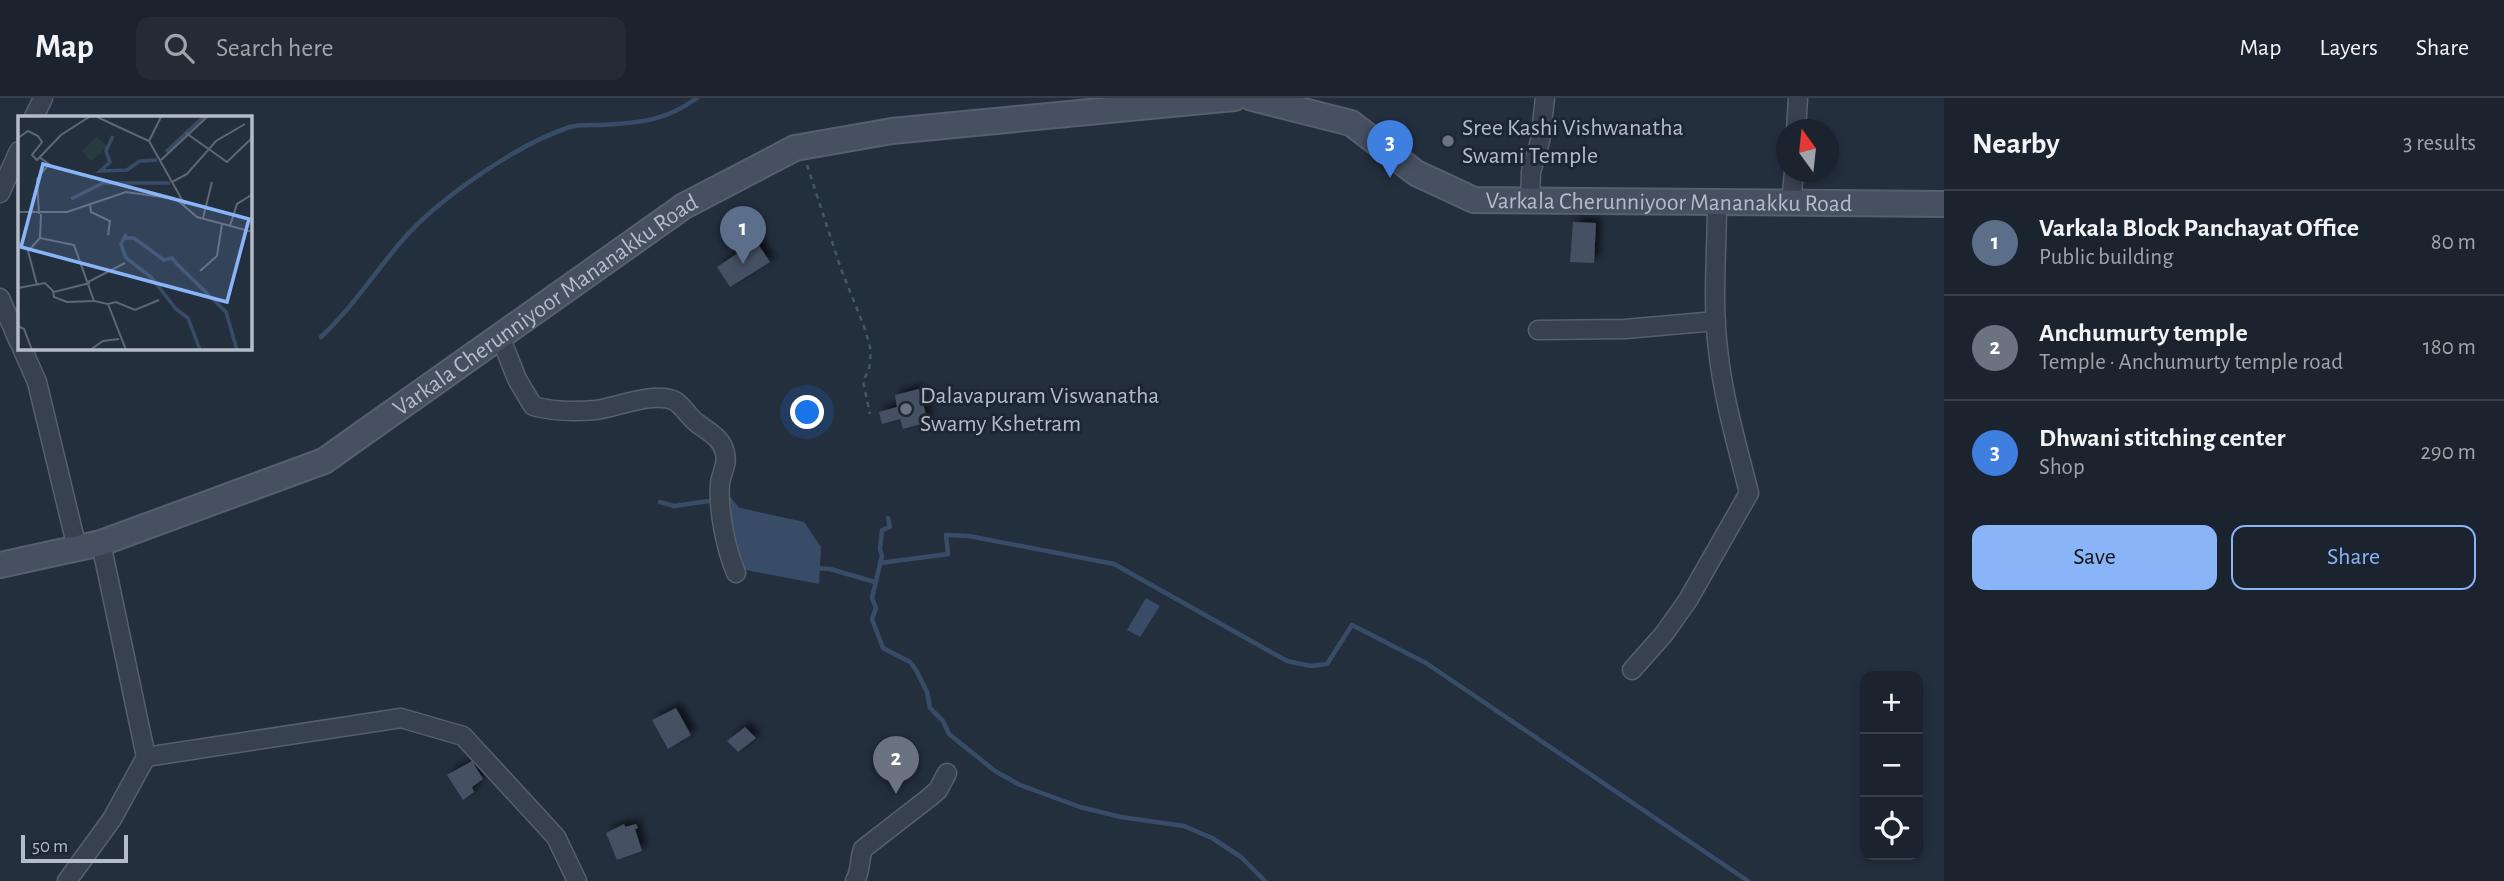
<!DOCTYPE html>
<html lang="en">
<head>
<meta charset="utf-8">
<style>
  body { margin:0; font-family:"Alegreya Sans",sans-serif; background:#242b36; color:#f1f3f6 }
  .controls { position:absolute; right:21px; bottom:21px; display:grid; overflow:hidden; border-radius:14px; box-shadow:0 4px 10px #0003 }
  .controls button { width:63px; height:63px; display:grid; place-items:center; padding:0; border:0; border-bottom:2px solid #39404a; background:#1b232e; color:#f1f3f6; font:35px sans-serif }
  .compass { position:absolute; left:1776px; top:21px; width:63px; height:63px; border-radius:50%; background:#1b232e; box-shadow:0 4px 10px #0003; rotate:345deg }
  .scale { position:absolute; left:21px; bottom:18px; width:107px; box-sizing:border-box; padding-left:7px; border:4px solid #b4bcc9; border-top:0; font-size:19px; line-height:24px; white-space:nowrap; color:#b4bcc9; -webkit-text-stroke:5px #1d2633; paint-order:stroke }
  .you { position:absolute; left:808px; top:315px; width:24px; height:24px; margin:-18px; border:5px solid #fff; border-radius:50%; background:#1a73e8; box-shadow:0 0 0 10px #1a73e833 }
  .badge { display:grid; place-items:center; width:46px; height:46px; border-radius:50%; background:#8ab4f8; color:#fff; font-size:23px; font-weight:700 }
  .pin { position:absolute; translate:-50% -58px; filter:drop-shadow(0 2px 4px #0008) }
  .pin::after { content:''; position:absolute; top:37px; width:24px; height:21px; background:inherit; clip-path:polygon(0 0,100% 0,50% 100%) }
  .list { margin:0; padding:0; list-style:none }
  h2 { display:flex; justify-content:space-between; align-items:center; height:91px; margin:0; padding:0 28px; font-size:30px }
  h2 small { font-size:23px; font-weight:400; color:#a0a4aa }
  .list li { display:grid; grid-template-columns:46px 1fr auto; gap:21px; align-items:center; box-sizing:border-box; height:105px; padding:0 28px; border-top:2px solid #39404a }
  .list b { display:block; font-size:26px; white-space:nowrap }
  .list p { margin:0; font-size:23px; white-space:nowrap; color:#a0a4aa }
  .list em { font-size:23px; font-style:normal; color:#a0a4aa }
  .actions { display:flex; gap:14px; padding:21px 28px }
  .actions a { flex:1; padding:16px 0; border:2px solid #8ab4f8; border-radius:14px; text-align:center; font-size:24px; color:#8ab4f8 }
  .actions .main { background:#8ab4f8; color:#111 }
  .icon { flex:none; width:38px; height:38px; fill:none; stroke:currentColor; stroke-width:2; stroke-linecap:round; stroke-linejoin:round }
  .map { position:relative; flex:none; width:1944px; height:783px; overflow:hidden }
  header { display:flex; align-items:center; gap:42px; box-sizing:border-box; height:98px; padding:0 35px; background:#1b232e; border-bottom:2px solid #39404a }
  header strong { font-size:33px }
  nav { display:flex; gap:38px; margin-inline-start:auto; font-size:24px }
  .search { width:490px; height:63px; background:#242b36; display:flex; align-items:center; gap:18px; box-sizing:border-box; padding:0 24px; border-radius:14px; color:#a0a4aa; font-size:26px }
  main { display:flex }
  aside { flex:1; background:#1b232e }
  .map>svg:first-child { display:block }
  .water { fill:#394c67 }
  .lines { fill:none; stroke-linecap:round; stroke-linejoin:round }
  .stream { stroke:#394c67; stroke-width:4.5 }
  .building { fill:#455162; filter:url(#shadow) }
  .minor-casing { stroke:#565f6c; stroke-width:21 }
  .secondary-casing { stroke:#565f6c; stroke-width:28 }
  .path { stroke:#44595c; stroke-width:2.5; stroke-dasharray:5 5; stroke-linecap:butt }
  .minor { stroke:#38414e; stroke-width:18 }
  .secondary { stroke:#465061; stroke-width:24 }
  .worship-dot { fill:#6b7280; stroke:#1d2633; stroke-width:2.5 }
  .labels { text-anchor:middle; stroke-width:6; stroke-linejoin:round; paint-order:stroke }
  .poi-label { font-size:24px; fill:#b4bcc9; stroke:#1d2633; text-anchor:start }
  .street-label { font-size:24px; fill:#b4bcc9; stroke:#1d2633 }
  .inset-river { fill:none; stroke:#394c67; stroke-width:3.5 }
  .inset-road { fill:none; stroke:#5e6776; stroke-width:2 }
  .view { fill:#8ab4f8; fill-opacity:0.15; stroke:#8ab4f8; stroke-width:3.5 }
  .inset-edge { fill:none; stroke:#b4bcc9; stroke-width:3.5 }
</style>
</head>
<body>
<header>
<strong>Map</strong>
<div class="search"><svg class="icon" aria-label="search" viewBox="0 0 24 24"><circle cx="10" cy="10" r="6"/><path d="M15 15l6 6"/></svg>Search here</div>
<nav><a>Map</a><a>Layers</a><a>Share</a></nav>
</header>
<main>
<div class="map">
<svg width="1944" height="783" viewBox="0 0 1944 783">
  <defs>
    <filter id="shadow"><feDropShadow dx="5.5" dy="-5.5" stdDeviation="3.5" flood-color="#0009"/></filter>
  </defs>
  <rect width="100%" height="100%" fill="#242f3e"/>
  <!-- water -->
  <g class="water">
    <path d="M727,407L804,424L821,449L819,486L741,471Z"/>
    <path d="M1146,500L1160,508L1140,539L1127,532Z"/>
  </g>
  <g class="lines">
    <!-- stream -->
    <g class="stream">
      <path d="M321,239C351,211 373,177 400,145C435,103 517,46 570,29C579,26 592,27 601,27C639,25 666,23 697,0"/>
      <path d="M724,401L728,400L740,414"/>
      <path d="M660,404L674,408L716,402"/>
      <path d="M888,420L890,429L882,432L880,451L882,458L872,500L876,510L872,521L883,550L910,564L916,572L927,594L930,610L943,623L949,636L995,673L1020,687L1080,709L1121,719L1184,728L1212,740L1241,759L1265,783"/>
      <path d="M880,465L948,456L946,437L969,438L1114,466L1287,563L1311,568L1327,566L1352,527L1426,565L1748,783"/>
      <path d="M816,470L830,471L875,484"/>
    </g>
  </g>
  <!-- building -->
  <g class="building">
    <path d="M1573,124L1596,125L1594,165L1570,164Z"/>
    <path d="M756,143L770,164L730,189L717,169Z"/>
    <path d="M919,291L928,324L903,331L900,321L882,326L879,314L897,309L895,297Z"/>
    <path d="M676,610L691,637L668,651L652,622Z"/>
    <path d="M745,629L756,640L738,654L727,643Z"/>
    <path d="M472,663L483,681L472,689L474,694L463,702L447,677Z"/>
    <path d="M624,726L625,729L636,726L638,730L635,731L642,753L617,762L606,735Z"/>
  </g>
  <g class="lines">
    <!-- minor casing -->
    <g class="minor-casing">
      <g id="minor">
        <path d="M34,19L43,0"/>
        <path d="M1796,32L1798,0"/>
        <path d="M0,95L19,53"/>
        <path d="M1530,103L1531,74L1540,43L1545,0"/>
        <path d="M1791,105L1794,74"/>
        <path d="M0,200L19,244"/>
        <path d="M1538,232L1625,231L1716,223"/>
        <path d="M500,238L517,281L533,308C554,314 574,314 596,312C618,309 654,293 675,303C683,308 689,319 697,325C709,334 722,340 725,355C728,367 721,375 720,386C718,413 726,451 736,475"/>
        <path d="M22,250L37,284L77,450"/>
        <path d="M101,445L146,659L401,620L463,638L556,739L577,783"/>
        <path d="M1632,572L1664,536L1688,502L1749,395C1737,347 1723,300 1718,251C1712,203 1717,153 1717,104"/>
        <path d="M67,783L112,721L146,659"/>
        <path d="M855,783C861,773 859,762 863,751L930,699L938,692L947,675"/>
      </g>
    </g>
    <!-- secondary casing -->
    <g class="secondary-casing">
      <g id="secondary">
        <path id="s1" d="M1252,0L1351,25L1416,75L1474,102L1944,106"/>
        <path id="s2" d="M0,467L101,445L324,363L684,108L795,50L892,33L1234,0"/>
      </g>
    </g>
    <!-- path -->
    <path class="path" d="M807,67L841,171L865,231L871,253L869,272L863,283L870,316"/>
    <!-- minor -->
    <use href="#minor" class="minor"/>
    <!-- secondary -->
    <use href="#secondary" class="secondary"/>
  </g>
  <!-- markers -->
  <g class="worship-dot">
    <circle cx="1448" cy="43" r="7"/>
    <circle cx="906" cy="311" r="7"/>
  </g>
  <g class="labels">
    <!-- poi labels -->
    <g class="poi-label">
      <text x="1462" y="37">Sree Kashi Vishwanatha<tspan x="1462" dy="28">Swami Temple</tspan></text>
      <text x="920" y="305">Dalavapuram Viswanatha<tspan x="920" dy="28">Swamy Kshetram</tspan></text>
    </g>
    <!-- street labels -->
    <g class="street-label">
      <text dy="8" stroke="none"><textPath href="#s1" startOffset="443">Varkala Cherunniyoor Mananakku Road</textPath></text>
      <text dy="8" stroke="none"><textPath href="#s2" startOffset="612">Varkala Cherunniyoor Mananakku Road</textPath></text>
    </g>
  </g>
  <!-- overview -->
  <g transform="translate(18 18)">
    <rect width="234" height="234" fill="#242f3e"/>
    <path d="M79,21L90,31L73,45L64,35Z" fill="#263c3f"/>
    <path class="inset-river" d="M95,20L88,35L92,46L82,55L109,54L122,45L139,44M148,36L185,1M53,83L85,67H152M108,118L103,128L108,142L133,161L158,193L170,202L182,234M105,122H116L146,144L154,142L160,149L208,196L219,234"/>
    <path class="inset-road" d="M79,1L131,25L167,89M168,17L209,46L235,21M0,22L10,15L20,20L24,26L14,39L19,44L43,19L71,1M131,25L143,1M143,44L189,1M154,66L169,58L198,25L227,8M72,88L73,96L92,105L90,119M0,96H49L108,76L158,83L179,101L235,116M21,98L19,63L31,48L21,41M23,98L22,122L56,129L76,185L90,188L108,234M185,102L194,66M212,110L219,88L235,78M182,155L199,140L204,108M70,166L107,147M19,169L10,135L22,122M0,172L27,167L36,176L72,167M35,175L36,181L49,186L76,185M90,188L98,186L117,194L141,184M0,210L6,213L14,234M72,234L85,225L101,223"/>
    <path class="view" d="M25,48L231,103L209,186L3,131Z"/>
    <rect width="234" height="234" class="inset-edge"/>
  </g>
</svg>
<div class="controls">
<button>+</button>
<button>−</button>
<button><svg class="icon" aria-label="locate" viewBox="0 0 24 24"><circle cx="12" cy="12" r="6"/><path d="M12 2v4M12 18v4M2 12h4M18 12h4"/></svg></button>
</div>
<svg class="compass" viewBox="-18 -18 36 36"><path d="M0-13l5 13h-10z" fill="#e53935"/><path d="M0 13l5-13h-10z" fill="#a0a4aa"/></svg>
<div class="scale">50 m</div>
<div class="you"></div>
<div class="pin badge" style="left:743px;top:166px;background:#5c6f8a">1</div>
<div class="pin badge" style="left:896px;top:696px;background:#6b7280">2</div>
<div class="pin badge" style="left:1390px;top:80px;background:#3f7fe0">3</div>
</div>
<aside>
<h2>Nearby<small>3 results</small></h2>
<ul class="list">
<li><span class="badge" style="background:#5c6f8a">1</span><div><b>Varkala Block Panchayat Office</b><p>Public building</p></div><em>80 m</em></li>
<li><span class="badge" style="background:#6b7280">2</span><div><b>Anchumurty temple</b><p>Temple · Anchumurty temple road</p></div><em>180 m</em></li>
<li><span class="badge" style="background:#3f7fe0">3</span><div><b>Dhwani stitching center</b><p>Shop</p></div><em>290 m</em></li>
</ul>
<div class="actions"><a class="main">Save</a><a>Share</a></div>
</aside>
</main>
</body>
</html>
